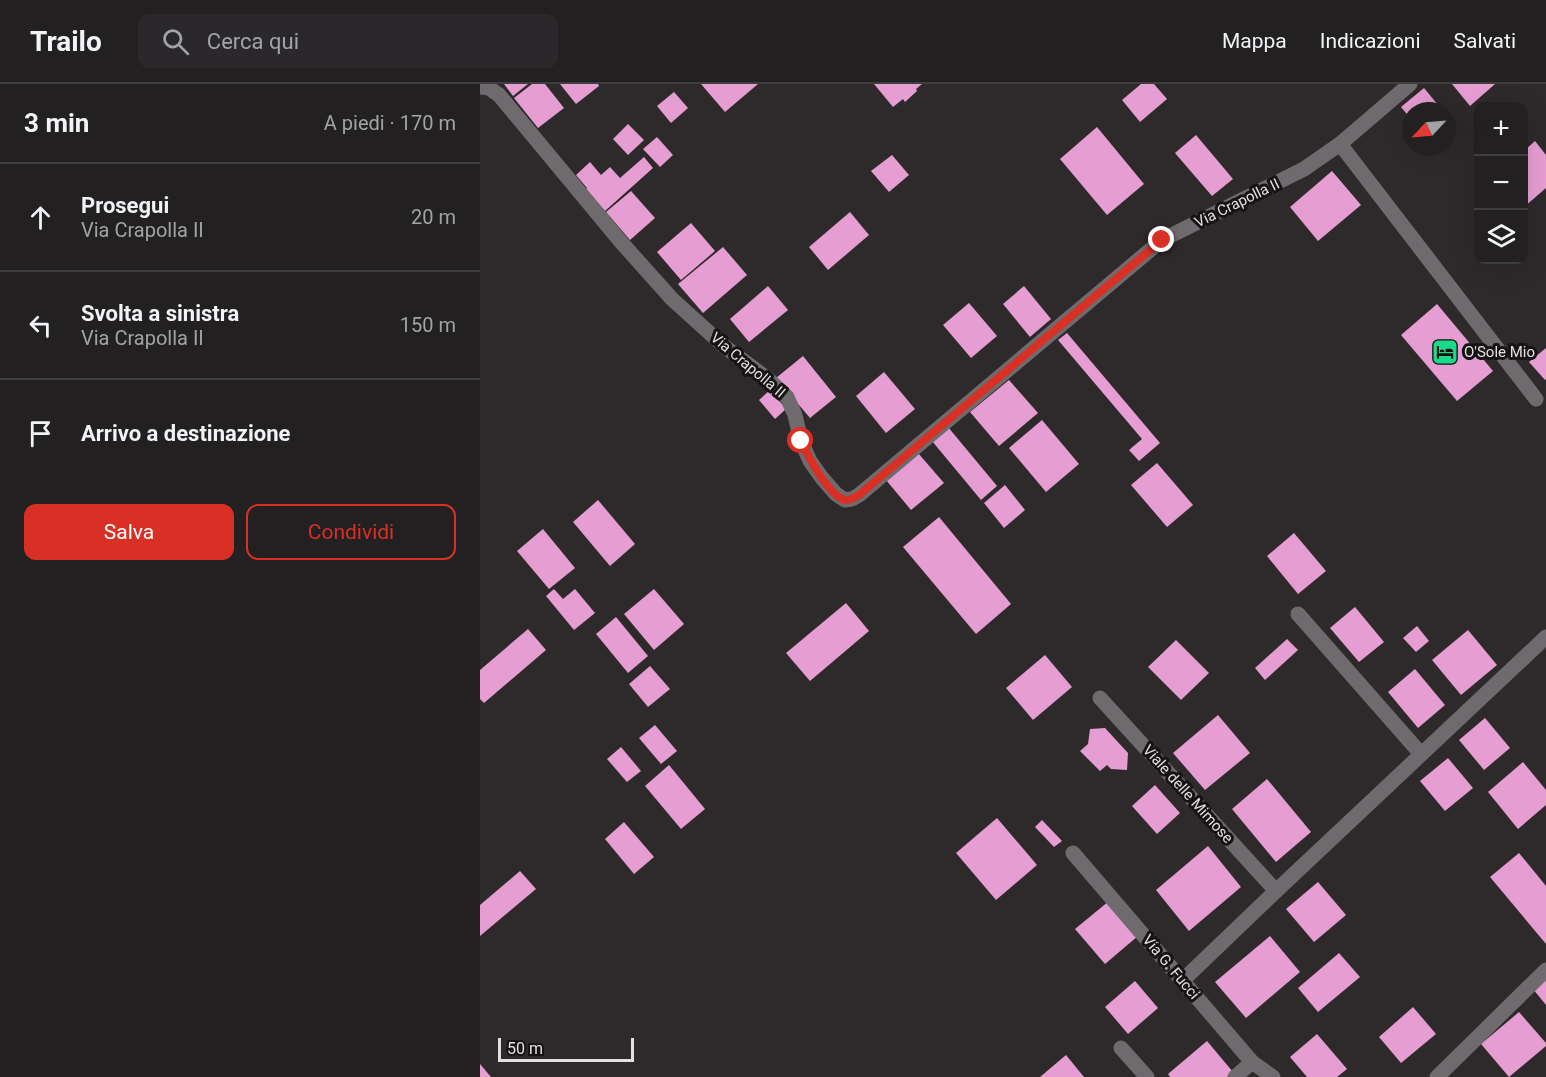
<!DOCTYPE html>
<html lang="it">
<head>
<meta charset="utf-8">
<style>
  body { margin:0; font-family:Roboto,sans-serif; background:#2a282a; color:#f1f3f6 }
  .controls { position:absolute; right:18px; top:18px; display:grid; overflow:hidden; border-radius:12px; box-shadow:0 6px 24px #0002 }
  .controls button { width:54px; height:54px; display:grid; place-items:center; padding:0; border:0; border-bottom:2px solid #3f3e3f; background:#222021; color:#f1f3f6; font:30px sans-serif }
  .compass { position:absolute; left:922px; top:18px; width:54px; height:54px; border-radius:50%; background:#222021; box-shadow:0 6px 24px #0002; rotate:244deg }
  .scale { position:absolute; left:18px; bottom:15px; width:136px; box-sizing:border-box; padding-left:6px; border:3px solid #e2dfe1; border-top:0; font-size:16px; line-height:21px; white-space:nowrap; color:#e2dfe1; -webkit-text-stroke:4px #151314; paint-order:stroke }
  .stop { position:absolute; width:18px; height:18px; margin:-14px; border:4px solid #d93025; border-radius:50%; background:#fff }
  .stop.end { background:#d93025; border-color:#fff; box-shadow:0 2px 6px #0008 }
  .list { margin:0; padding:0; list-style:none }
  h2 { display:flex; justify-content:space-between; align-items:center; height:78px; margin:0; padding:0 24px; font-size:26px }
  h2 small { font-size:20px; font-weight:400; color:#a2a3a5 }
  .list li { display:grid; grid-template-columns:39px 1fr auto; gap:18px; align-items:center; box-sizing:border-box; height:108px; padding:0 24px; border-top:2px solid #3f3e3f }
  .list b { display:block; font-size:22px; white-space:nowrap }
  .list p { margin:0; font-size:20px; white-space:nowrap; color:#a2a3a5 }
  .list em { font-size:20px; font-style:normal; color:#a2a3a5 }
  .actions { display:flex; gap:12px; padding:18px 24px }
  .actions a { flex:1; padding:14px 0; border:2px solid #d93025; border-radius:12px; text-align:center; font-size:21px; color:#d93025 }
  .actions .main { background:#d93025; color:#fff }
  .icon { flex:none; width:33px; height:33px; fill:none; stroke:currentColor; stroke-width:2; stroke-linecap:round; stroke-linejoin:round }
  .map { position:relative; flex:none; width:1066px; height:993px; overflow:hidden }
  header { display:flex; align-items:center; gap:36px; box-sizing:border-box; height:84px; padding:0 30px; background:#222021; border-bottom:2px solid #3f3e3f }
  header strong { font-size:28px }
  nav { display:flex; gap:33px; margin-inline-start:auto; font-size:21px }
  .search { width:420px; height:54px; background:#2a282a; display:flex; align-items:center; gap:15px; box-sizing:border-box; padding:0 21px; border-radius:12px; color:#a2a3a5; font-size:22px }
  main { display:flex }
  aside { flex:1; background:#222021 }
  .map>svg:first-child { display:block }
  .building { fill:#e69dd2 }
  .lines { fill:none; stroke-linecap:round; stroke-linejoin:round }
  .street { stroke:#6e6a6d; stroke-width:15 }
  .route { stroke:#d93025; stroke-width:8 }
  .labels { text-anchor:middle; stroke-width:6; stroke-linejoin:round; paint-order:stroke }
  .street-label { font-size:15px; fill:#e2dfe1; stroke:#151314 }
  .poi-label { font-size:15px; fill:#e2dfe1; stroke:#151314; text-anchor:start }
</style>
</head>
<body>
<header>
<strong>Trailo</strong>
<div class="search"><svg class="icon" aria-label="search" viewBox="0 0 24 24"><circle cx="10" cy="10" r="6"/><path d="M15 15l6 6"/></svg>Cerca qui</div>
<nav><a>Mappa</a><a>Indicazioni</a><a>Salvati</a></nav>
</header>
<main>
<aside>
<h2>3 min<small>A piedi · 170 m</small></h2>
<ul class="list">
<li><svg class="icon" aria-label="ahead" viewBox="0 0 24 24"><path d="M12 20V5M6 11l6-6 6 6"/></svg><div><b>Prosegui</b><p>Via Crapolla II</p></div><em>20 m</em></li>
<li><svg class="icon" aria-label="left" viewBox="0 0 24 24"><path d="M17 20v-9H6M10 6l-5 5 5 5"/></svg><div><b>Svolta a sinistra</b><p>Via Crapolla II</p></div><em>150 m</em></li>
<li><svg class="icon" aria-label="arrive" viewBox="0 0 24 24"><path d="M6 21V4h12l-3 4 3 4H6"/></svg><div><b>Arrivo a destinazione</b></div></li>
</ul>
<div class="actions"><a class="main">Salva</a><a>Condividi</a></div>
</aside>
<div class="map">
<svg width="1066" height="993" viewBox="0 0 1066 993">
  <rect width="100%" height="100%" fill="#2e2a2c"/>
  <!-- building -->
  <g class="building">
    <path d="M24,0H48L33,12Z"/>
    <path d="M52,0H65L84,24L58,44L34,14Z"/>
    <path d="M80,0H118L119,2L96,20Z"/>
    <path d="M221,0H278L245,28Z"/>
    <path d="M394,0H442L436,5L437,7L425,18L423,15L413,23Z"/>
    <path d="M661,0H674L687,15L660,38L642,16Z"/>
    <path d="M972,0H1015L990,22Z"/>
    <path d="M944,4L963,27H931V35L921,23Z"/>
    <path d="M194,8L208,24L191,39L177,22Z"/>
    <path d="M148,40L164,56L148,71L133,55Z"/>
    <path d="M617,43L664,100L627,131L580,75Z"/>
    <path d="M716,51L753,95L732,112L695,69Z"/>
    <path d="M177,53L193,71L180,83L163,65Z"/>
    <path d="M1055,57L1066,71V104L1044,123V67Z"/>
    <path d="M412,71L429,91L409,108L391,87Z"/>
    <path d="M164,73L173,84L125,127L106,105L107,104L96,91L110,78L121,91L130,83L140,94Z"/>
    <path d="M852,87L881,121L838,157L810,123Z"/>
    <path d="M151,107L175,134L150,156L126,128Z"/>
    <path d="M370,128L389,151L348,186L329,163Z"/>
    <path d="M211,139L235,167L201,196L177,168Z"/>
    <path d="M243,163L267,191L223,229L198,200Z"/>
    <path d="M288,202L308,226L269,258L250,235Z"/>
    <path d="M544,202L571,235L550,253L523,220Z"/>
    <path d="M489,219L517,252L491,274L463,241Z"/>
    <path d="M957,220L1013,287L977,317L921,251Z"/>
    <path d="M587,249L680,359L659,377L649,366L662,355L578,256Z"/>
    <path d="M1066,264V295L1065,296L1049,278Z"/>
    <path d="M323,272L356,313L330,334L296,294Z"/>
    <path d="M404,288L435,325L406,349L376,312Z"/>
    <path d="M529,296L558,329L519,362L490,328Z"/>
    <path d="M290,306L306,325L295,335L279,316Z"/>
    <path d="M562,336L599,380L566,408L529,364Z"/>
    <path d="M468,343L517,402L501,416L452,357Z"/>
    <path d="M438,369L464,399L431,426L406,396Z"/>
    <path d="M677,379L713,421L687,443L651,401Z"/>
    <path d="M525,401L545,426L524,444L504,419Z"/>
    <path d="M118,416L155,460L130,482L93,438Z"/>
    <path d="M459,433L531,520L496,550L423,463Z"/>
    <path d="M63,445L95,484L69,505L37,467Z"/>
    <path d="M814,449L846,487L818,510L787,472Z"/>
    <path d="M74,505L83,515L95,505L115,529L94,546L66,512Z"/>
    <path d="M174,505L204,540L174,566L144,530Z"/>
    <path d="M366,519L389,547L330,597L306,569Z"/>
    <path d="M875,523L904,558L879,578L850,544Z"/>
    <path d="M136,533L168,572L148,589L116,550Z"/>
    <path d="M937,542L949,557L936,568L923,554Z"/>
    <path d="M48,545L66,566L4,619L0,615V586Z"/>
    <path d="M988,546L1017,581L981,611L952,576Z"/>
    <path d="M807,555L818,566L785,596L775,584Z"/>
    <path d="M696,556L729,589L701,616L668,583Z"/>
    <path d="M565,571L592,603L553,636L526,604Z"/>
    <path d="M170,582L190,605L168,623L149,600Z"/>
    <path d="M935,585L965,621L938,644L908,608Z"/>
    <path d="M738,631L770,669L725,706L693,669Z"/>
    <path d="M1005,634L1030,664L1004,686L979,656Z"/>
    <path d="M175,641L197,667L181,680L159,654Z"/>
    <path d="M625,644L648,669L647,686L631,685L627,681L620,687L600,667L608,660L610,645Z"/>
    <path d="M141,663L161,687L147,698L127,675Z"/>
    <path d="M968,674L993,704L965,727L940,697Z"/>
    <path d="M1043,678L1066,706V721L1038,745L1008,708Z"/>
    <path d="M189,681L225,725L201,745L165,702Z"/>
    <path d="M787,695L831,748L796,778L752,725Z"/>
    <path d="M675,701L700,729L677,750L652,722Z"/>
    <path d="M517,734L557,781L516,816L476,769Z"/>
    <path d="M562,736L582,757L574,763L555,743Z"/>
    <path d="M144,738L174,773L154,790L125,755Z"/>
    <path d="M728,762L761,803L709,847L676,806Z"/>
    <path d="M1039,769L1066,802V860L1010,793Z"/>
    <path d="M40,787L56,805L0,852V821Z"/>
    <path d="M838,798L866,831L834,858L806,825Z"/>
    <path d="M629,817L658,852L625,880L595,845Z"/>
    <path d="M790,852L820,888L766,934L735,898Z"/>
    <path d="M859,869L880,893L838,928L818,904Z"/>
    <path d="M1066,894V921L1053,905Z"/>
    <path d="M655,897L678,924L648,950L625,923Z"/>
    <path d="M933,923L956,950L921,979L899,953Z"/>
    <path d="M1039,928L1066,959V962L1029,993L1001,960Z"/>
    <path d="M837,950L867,985L857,993H827L810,973Z"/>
    <path d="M727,957L753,988L747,993H690L688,990Z"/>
    <path d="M586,971L604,993H560Z"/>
    <path d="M0,980L11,993H0Z"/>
  </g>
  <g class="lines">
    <!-- street -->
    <g class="street">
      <path d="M0,3L9,4L19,11L141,158L192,215L245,263L288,295L307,313L315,331L321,357L330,377L342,394L356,410L365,416L372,415L379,411L682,156L824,85L860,60L930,0"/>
      <path d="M860,60L1056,315"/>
      <path d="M818,530L941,670"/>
      <path d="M620,614L796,807"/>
      <path d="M593,769L772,978L793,993"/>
      <path d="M702,897L796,807L1066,553"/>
      <path d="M641,964L667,993"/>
      <path d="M755,993L772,978"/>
      <path d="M957,993L1066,886"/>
    </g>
  </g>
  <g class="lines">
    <!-- route -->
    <path class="route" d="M321,357C328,372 348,411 365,416C370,417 375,413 379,411L682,156"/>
  </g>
  <!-- icons -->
  <defs>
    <g id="hotel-square" transform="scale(1.35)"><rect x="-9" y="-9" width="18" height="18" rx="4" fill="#1ad988" stroke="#151314"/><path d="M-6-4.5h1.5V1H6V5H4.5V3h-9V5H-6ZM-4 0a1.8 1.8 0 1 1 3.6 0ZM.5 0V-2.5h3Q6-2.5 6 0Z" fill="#111"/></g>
  </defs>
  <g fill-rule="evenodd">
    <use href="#hotel-square" x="965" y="268"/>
  </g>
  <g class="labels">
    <!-- street labels -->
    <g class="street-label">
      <text transform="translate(757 119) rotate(-26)" y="5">Via Crapolla II</text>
      <text transform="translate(268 281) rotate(40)" y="5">Via Crapolla II</text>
      <text transform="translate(708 710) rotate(48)" y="5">Viale delle Mimose</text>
      <text transform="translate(691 883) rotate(50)" y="5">Via G. Fucci</text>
    </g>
    <!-- poi labels -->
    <g class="poi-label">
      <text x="984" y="273">O'Sole Mio</text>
    </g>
  </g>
</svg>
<div class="controls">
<button>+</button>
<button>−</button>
<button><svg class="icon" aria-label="layers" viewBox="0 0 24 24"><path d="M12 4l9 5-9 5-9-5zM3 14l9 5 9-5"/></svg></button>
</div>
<svg class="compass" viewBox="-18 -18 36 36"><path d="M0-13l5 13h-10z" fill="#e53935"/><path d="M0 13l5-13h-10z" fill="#a2a3a5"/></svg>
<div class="scale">50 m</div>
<div class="stop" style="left:321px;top:357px"></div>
<div class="stop end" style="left:682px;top:156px"></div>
</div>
</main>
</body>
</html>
